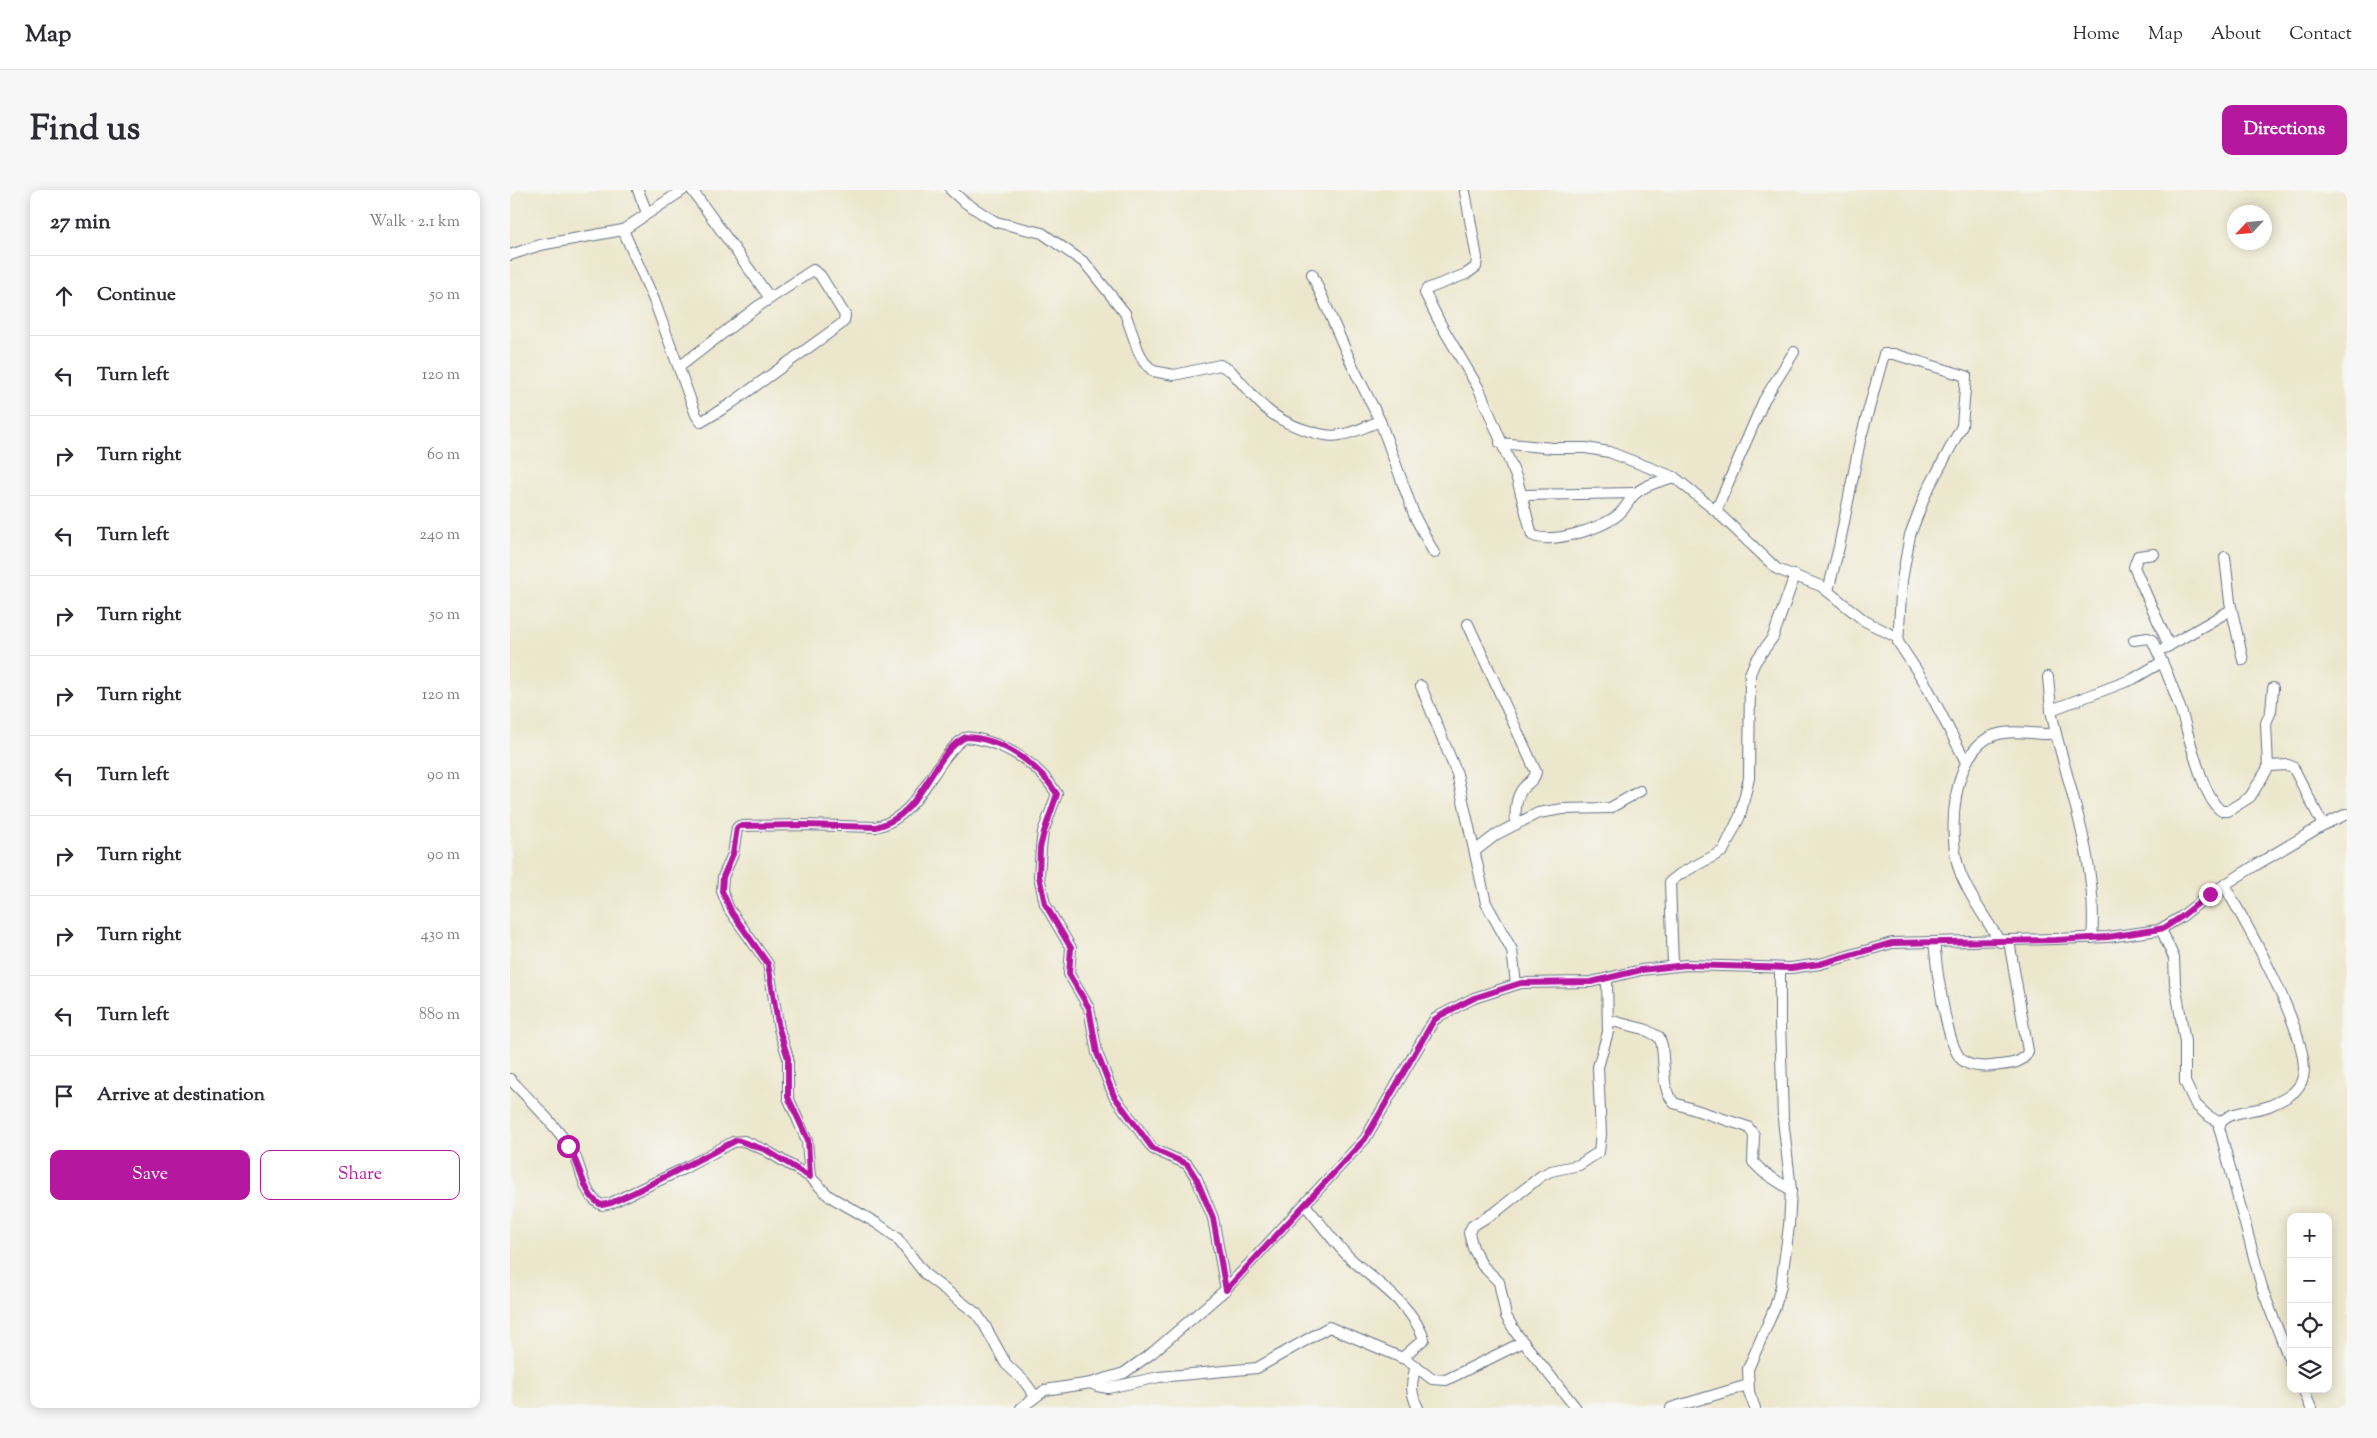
<!DOCTYPE html>
<html lang="en">
<head>
<meta charset="utf-8">
<style>
  body { margin:0; font-family:"Sorts Mill Goudy",serif; background:#f7f7f7; color:#2b2b33 }
  .controls { position:absolute; right:15px; bottom:15px; display:grid; overflow:hidden; border-radius:10px; box-shadow:0 2px 12px #0003 }
  .controls button { width:45px; height:45px; display:grid; place-items:center; padding:0; border:0; border-bottom:1px solid #e1e1e2; background:#fff; color:#2b2b33; font:25px sans-serif }
  .compass { position:absolute; left:1717px; top:15px; width:45px; height:45px; border-radius:50%; background:#fff; box-shadow:0 2px 12px #0003; rotate:244deg }
  .stop { position:absolute; width:15px; height:15px; margin:-11px; border:4px solid #b5179e; border-radius:50%; background:#fff }
  .stop.end { background:#b5179e; border-color:#fff; box-shadow:0 1px 5px #0008 }
  .list { margin:0; padding:0; list-style:none }
  h2 { display:flex; justify-content:space-between; align-items:center; height:65px; margin:0; padding:0 20px; font-size:21px }
  h2 small { font-size:16px; font-weight:400; color:#7c7c81 }
  .list li { display:grid; grid-template-columns:32px 1fr auto; gap:15px; align-items:center; box-sizing:border-box; height:80px; padding:0 20px; border-top:1px solid #e1e1e2 }
  .list b { display:block; font-size:19px; white-space:nowrap }
  .list em { font-size:16px; font-style:normal; color:#7c7c81 }
  .actions { display:flex; gap:10px; padding:15px 20px }
  .actions a { flex:1; padding:11px 0; border:1px solid #b5179e; border-radius:10px; text-align:center; font-size:18px; color:#b5179e }
  .actions .main { background:#b5179e; color:#fff }
  .icon { flex:none; width:28px; height:28px; fill:none; stroke:currentColor; stroke-width:2; stroke-linecap:round; stroke-linejoin:round }
  .map { position:relative; flex:none; width:1837px; height:1218px; overflow:hidden; border-radius:10px }
  header { display:flex; align-items:center; gap:30px; box-sizing:border-box; height:70px; padding:0 25px; background:#fff; border-bottom:1px solid #e1e1e2 }
  header strong { font-size:24px }
  nav { display:flex; gap:28px; margin-inline-start:auto; font-size:18px }
  .intro { display:flex; align-items:center; justify-content:space-between; box-sizing:border-box; height:120px; padding:0 30px }
  h1 { margin:0; font-size:35px }
  .button { padding:12px 22px; border-radius:10px; background:#b5179e; color:#fff; font-size:18px; font-weight:700 }
  main { display:flex; gap:30px; padding:0 30px }
  aside { flex:1; background:#fff; border-radius:10px; box-shadow:0 2px 12px #0003 }
  .map>svg:first-child { display:block }
  .lines { fill:none; stroke-linecap:round; stroke-linejoin:round }
  .minor-casing { stroke:#646f84; stroke-width:12 }
  .minor { stroke:#fff; stroke-width:10 }
  .route { stroke:#b5179e; stroke-width:6 }
</style>
</head>
<body>
<header>
<strong>Map</strong>
<nav><a>Home</a><a>Map</a><a>About</a><a>Contact</a></nav>
</header>
<div class="intro"><h1>Find us</h1><a class="button">Directions</a></div>
<main>
<aside>
<h2>27 min<small>Walk · 2.1 km</small></h2>
<ul class="list">
<li><svg class="icon" aria-label="ahead" viewBox="0 0 24 24"><path d="M12 20V5M6 11l6-6 6 6"/></svg><div><b>Continue</b></div><em>50 m</em></li>
<li><svg class="icon" aria-label="left" viewBox="0 0 24 24"><path d="M17 20v-9H6M10 6l-5 5 5 5"/></svg><div><b>Turn left</b></div><em>120 m</em></li>
<li><svg class="icon" aria-label="right" viewBox="0 0 24 24"><path d="M7 20v-9h11M14 6l5 5-5 5"/></svg><div><b>Turn right</b></div><em>60 m</em></li>
<li><svg class="icon" aria-label="left" viewBox="0 0 24 24"><path d="M17 20v-9H6M10 6l-5 5 5 5"/></svg><div><b>Turn left</b></div><em>240 m</em></li>
<li><svg class="icon" aria-label="right" viewBox="0 0 24 24"><path d="M7 20v-9h11M14 6l5 5-5 5"/></svg><div><b>Turn right</b></div><em>50 m</em></li>
<li><svg class="icon" aria-label="right" viewBox="0 0 24 24"><path d="M7 20v-9h11M14 6l5 5-5 5"/></svg><div><b>Turn right</b></div><em>120 m</em></li>
<li><svg class="icon" aria-label="left" viewBox="0 0 24 24"><path d="M17 20v-9H6M10 6l-5 5 5 5"/></svg><div><b>Turn left</b></div><em>90 m</em></li>
<li><svg class="icon" aria-label="right" viewBox="0 0 24 24"><path d="M7 20v-9h11M14 6l5 5-5 5"/></svg><div><b>Turn right</b></div><em>90 m</em></li>
<li><svg class="icon" aria-label="right" viewBox="0 0 24 24"><path d="M7 20v-9h11M14 6l5 5-5 5"/></svg><div><b>Turn right</b></div><em>430 m</em></li>
<li><svg class="icon" aria-label="left" viewBox="0 0 24 24"><path d="M17 20v-9H6M10 6l-5 5 5 5"/></svg><div><b>Turn left</b></div><em>880 m</em></li>
<li><svg class="icon" aria-label="arrive" viewBox="0 0 24 24"><path d="M6 21V4h12l-3 4 3 4H6"/></svg><div><b>Arrive at destination</b></div></li>
</ul>
<div class="actions"><a class="main">Save</a><a>Share</a></div>
</aside>
<div class="map">
<svg width="1837" height="1218" viewBox="0 0 1837 1218">
  <rect width="100%" height="100%" fill="#f6f6f2"/>
  <filter id="ink" filterUnits="userSpaceOnUse"><feTurbulence type="fractalNoise" baseFrequency=".02" numOctaves="2"/><feDisplacementMap in="SourceGraphic" scale="10" xChannelSelector="R" yChannelSelector="G"/><feConvolveMatrix kernelMatrix="1 2 1 2 8 2 1 2 1" color-interpolation-filters="sRGB"/></filter>
  <filter id="wash" filterUnits="userSpaceOnUse"><feTurbulence type="fractalNoise" baseFrequency=".0096" numOctaves="4" result="noise"/><feDisplacementMap in="SourceGraphic" scale="20" xChannelSelector="R" yChannelSelector="G"/><feGaussianBlur stdDeviation="1.12" result="paint"/><feColorMatrix in="noise" values="0 0 0 0 0 0 0 0 0 0 0 0 0 0 0 0 0 1.4 0 .05"/><feComposite in="paint" operator="in"/></filter>
  <g filter="url(#wash)">
    <rect width="100%" height="100%" fill="#ece7cc"/>
  </g>
  <g filter="url(#ink)">
    <g class="lines">
      <!-- minor casing -->
      <g class="minor-casing">
        <g id="minor">
          <path d="M128,0L137,23"/>
          <path d="M182,0L260,108"/>
          <path d="M441,0L453,11L476,26L486,32L532,43L575,73L615,123L628,160L634,172L643,181L664,185L710,175L721,181C748,211 758,229 799,241C809,244 819,247 830,245C844,243 857,236 870,231"/>
          <path d="M955,2L967,68L966,77L956,84L917,99L915,103L930,133L969,199L1007,289L1022,345C1041,355 1093,338 1109,324C1116,318 1119,309 1126,303C1136,294 1152,291 1164,287"/>
          <path d="M113,40L144,110L186,225L191,232L219,215L330,135L334,131L335,125L310,85L303,80L247,117L169,177"/>
          <path d="M0,65L30,55L113,40L173,0"/>
          <path d="M802,84L843,177L870,231L905,327L924,363"/>
          <path d="M990,253L1043,258H1076L1099,262L1164,287L1206,321L1267,379L1311,396L1355,431L1388,448"/>
          <path d="M1012,305L1126,303"/>
          <path d="M1206,321L1254,210L1284,162"/>
          <path d="M1644,364L1628,366L1624,377L1659,456"/>
          <path d="M1715,367L1720,412L1733,470"/>
          <path d="M1318,401L1329,357L1350,251L1374,164H1384L1456,186L1452,236L1416,303L1400,345L1392,390L1388,452L1415,493L1456,572"/>
          <path d="M958,434L1026,582C1025,591 1015,594 1011,601C1005,611 1005,624 1006,634"/>
          <path d="M1624,450L1638,448L1642,450C1653,472 1662,495 1670,518C1678,540 1693,611 1712,621H1718L1740,607L1758,578L1756,533L1761,521L1763,498"/>
          <path d="M1655,458L1721,420"/>
          <path d="M1538,487L1541,520L1546,544C1563,609 1588,680 1582,748"/>
          <path d="M911,496L947,584L976,713L1002,760L1006,794"/>
          <path d="M1541,520L1623,489L1652,472"/>
          <path d="M1759,576L1778,575L1783,577L1813,635"/>
          <path d="M965,661L987,644L1028,623L1053,619L1100,618L1130,601"/>
          <path d="M1714,695C1735,731 1802,849 1793,887C1789,903 1773,910 1759,916C1745,922 1714,920 1709,937L1753,1101L1781,1174"/>
          <path d="M1651,739L1664,768L1665,793L1675,852V892L1686,915L1697,925L1710,933"/>
          <path d="M1424,752C1426,774 1436,856 1452,870C1461,878 1479,877 1489,875C1500,874 1514,873 1518,861L1499,751"/>
          <path d="M1490,752C1477,729 1459,707 1450,682C1437,647 1441,559 1485,545C1503,539 1527,545 1546,544"/>
          <path d="M1163,776L1160,692L1170,684L1213,661L1230,626L1239,588L1240,484L1245,472L1263,447L1285,385"/>
          <path d="M1098,830L1134,839L1149,847L1152,855L1155,893L1158,904L1164,913L1238,937L1244,945L1243,972L1253,982L1281,1000"/>
          <path d="M0,889C20,910 47,937 63,962C72,977 73,1007 92,1015L101,1013L173,979L223,952L234,951L255,960L300,987L319,1006L368,1034L386,1047L416,1085L467,1124L475,1136L496,1174L514,1191L525,1206"/>
          <path d="M300,987L297,951L278,907V868L269,839L258,774L219,719L212,701L213,687L223,664L227,638L229,636L293,635L366,637C410,627 421,573 454,548C461,546 469,549 476,551C506,560 530,577 547,604L533,642L531,658L529,686L535,714L561,758L559,784L579,818L587,863L604,906L643,959L677,974L686,987L703,1028L716,1100"/>
          <path d="M795,1015C809,1031 822,1050 837,1065C864,1092 901,1112 914,1149L892,1168"/>
          <path d="M906,1176C901,1193 900,1202 908,1218"/>
          <path d="M581,1193L587,1196L598,1198L649,1187L747,1178L819,1137L897,1170L922,1189L936,1190L1013,1152"/>
          <path d="M1793,1199L1801,1218"/>
          <path d="M511,1218L535,1200L581,1193L614,1183L642,1163L714,1101L855,949L924,830L931,825L964,808L1011,793L1081,792L1131,780L1176,775L1281,778L1310,774L1382,753L1545,749L1598,747L1649,740L1671,727L1700,704L1746,675L1813,635L1837,624"/>
          <path d="M1066,1218L1006,1143L996,1126L989,1092L972,1075L963,1058L959,1043L962,1036L987,1021L1031,986L1041,981L1069,975L1089,962L1091,944L1088,877L1098,842L1097,789"/>
          <path d="M1161,1218L1238,1195"/>
          <path d="M1245,1218L1239,1202L1238,1179L1265,1117L1271,1096L1279,1036L1281,1000L1273,929L1270,833V779"/>
        </g>
      </g>
      <!-- minor -->
      <use href="#minor" class="minor"/>
    </g>
  </g>
  <g class="lines" filter="url(#ink)">
    <!-- route -->
    <path class="route" d="M58,956C70,971 73,1008 92,1015L101,1013L125,1002L227,950L256,960L300,987L298,950L278,907V868L269,839L258,774L222,723L212,701L213,687L223,664L227,638L229,636L293,635L366,637C415,625 421,563 456,547C492,548 528,574 547,604L534,642L530,658L529,686L535,714L561,758L559,784L579,818L587,863L604,906L643,959L677,974L686,988L703,1028L716,1100L855,949L924,830L931,825L964,808L1011,793L1081,792L1131,780L1176,775L1281,778L1310,774L1382,753L1546,750L1598,747L1644,740L1654,738L1671,727L1700,704"/>
  </g>
</svg>
<div class="controls">
<button>+</button>
<button>−</button>
<button><svg class="icon" aria-label="locate" viewBox="0 0 24 24"><circle cx="12" cy="12" r="6"/><path d="M12 2v4M12 18v4M2 12h4M18 12h4"/></svg></button>
<button><svg class="icon" aria-label="layers" viewBox="0 0 24 24"><path d="M12 4l9 5-9 5-9-5zM3 14l9 5 9-5"/></svg></button>
</div>
<svg class="compass" viewBox="-18 -18 36 36"><path d="M0-13l5 13h-10z" fill="#e53935"/><path d="M0 13l5-13h-10z" fill="#7c7c81"/></svg>
<div class="stop" style="left:58px;top:956px"></div>
<div class="stop end" style="left:1700px;top:704px"></div>
</div>
</main>
</body>
</html>
